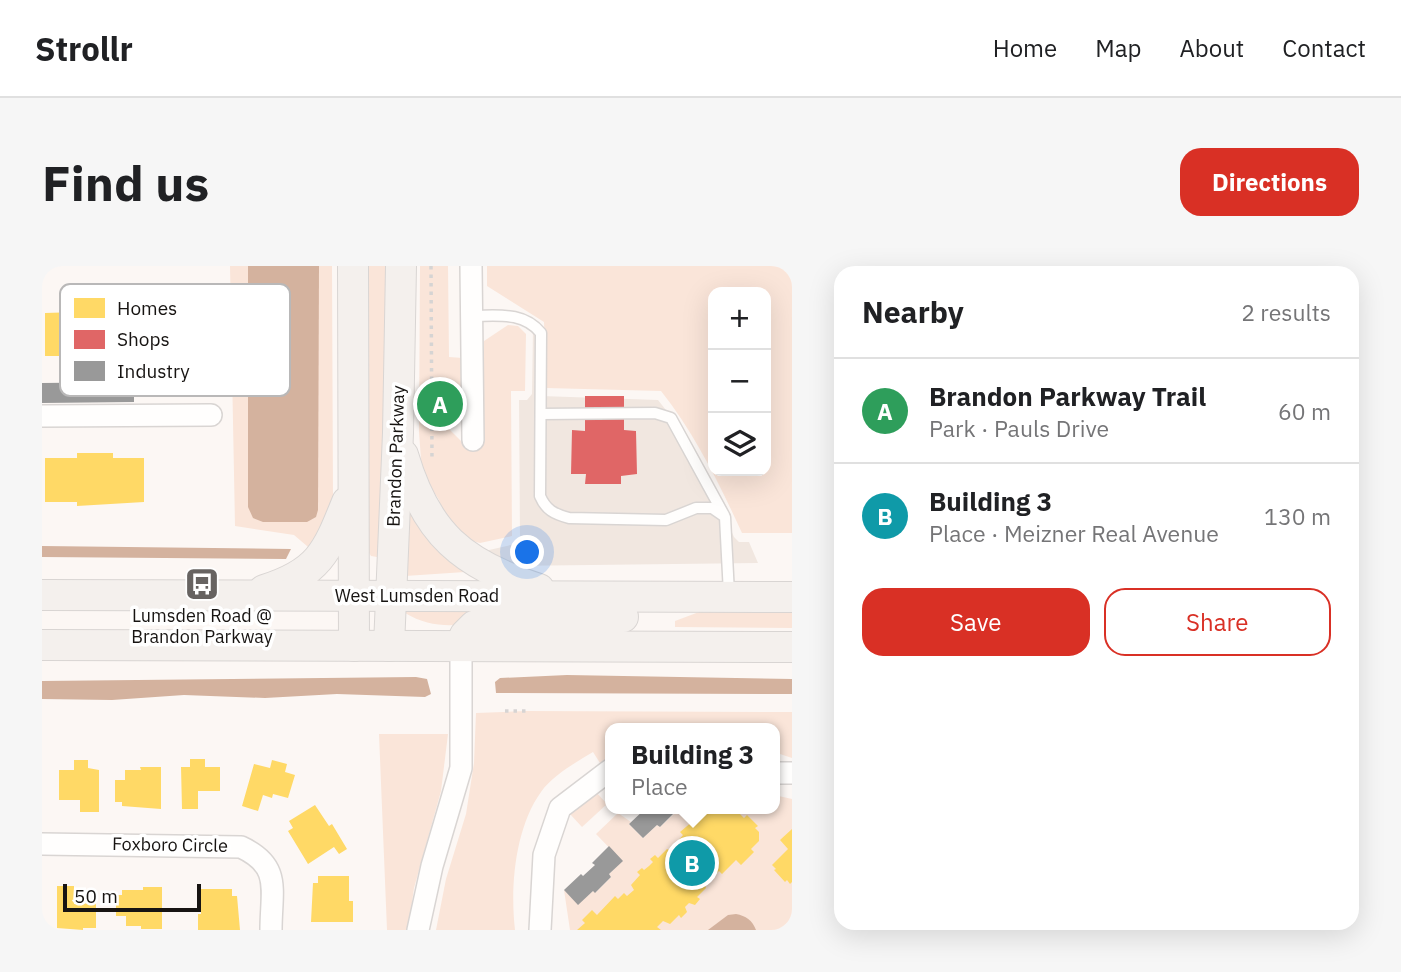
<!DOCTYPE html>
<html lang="en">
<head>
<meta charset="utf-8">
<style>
  body { margin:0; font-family:"IBM Plex Sans",sans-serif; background:#f6f6f6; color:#202124 }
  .controls { position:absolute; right:21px; top:21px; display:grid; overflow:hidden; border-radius:14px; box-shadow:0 7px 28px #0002 }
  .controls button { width:63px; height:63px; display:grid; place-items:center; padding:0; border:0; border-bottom:2px solid #e0e0e0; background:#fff; color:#202124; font:35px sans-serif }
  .scale { position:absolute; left:21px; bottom:18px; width:138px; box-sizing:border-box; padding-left:7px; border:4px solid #171412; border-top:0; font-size:19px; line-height:24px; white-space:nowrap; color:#171412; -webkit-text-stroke:5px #fff; paint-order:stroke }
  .you { position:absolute; left:486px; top:287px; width:24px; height:24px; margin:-18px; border:5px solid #fff; border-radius:50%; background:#1a73e8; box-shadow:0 0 0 10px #1a73e833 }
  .badge { display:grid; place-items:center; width:46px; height:46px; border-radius:50%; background:#d93025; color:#fff; font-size:23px; font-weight:700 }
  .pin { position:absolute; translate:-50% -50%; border:4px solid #fff; box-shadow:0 2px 7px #0006 }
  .popup { position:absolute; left:563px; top:457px; width:175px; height:91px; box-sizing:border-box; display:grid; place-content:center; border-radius:14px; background:#fff; filter:drop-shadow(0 2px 5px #0005); font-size:23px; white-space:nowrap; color:#757577 }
  .popup b { font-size:26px; color:#202124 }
  .popup::after { content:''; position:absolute; left:50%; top:100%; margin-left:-14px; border:14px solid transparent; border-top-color:#fff }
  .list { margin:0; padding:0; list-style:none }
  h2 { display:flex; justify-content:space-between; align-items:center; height:91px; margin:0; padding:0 28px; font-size:30px }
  h2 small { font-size:23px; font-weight:400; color:#757577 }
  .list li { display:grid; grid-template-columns:46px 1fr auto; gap:21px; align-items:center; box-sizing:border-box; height:105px; padding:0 28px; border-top:2px solid #e0e0e0 }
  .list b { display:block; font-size:26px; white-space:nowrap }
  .list p { margin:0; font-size:23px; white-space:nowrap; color:#757577 }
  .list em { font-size:23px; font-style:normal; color:#757577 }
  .actions { display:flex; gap:14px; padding:21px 28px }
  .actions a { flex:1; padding:16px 0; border:2px solid #d93025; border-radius:21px; text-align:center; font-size:24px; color:#d93025 }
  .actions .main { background:#d93025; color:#fff }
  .icon { flex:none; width:38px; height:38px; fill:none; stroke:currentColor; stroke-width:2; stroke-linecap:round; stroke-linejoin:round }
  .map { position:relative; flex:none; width:750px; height:664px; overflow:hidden; border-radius:21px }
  header { display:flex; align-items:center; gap:42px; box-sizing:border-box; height:98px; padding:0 35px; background:#fff; border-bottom:2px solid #e0e0e0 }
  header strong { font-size:33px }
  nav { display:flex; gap:38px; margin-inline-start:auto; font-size:24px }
  .intro { display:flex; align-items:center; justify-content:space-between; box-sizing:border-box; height:168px; padding:0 42px }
  h1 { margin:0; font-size:49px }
  .button { padding:18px 32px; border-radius:21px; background:#d93025; color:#fff; font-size:24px; font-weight:700 }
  main { display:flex; gap:42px; padding:0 42px }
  aside { flex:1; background:#fff; border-radius:21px; box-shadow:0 7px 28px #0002 }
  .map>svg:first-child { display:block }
  .built { fill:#f1e7e0 }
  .green { fill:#fae5d9; fill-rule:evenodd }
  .water { fill:#d4b29e }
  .homes { fill:#ffd966 }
  .shops { fill:#e06666 }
  .industry { fill:#999 }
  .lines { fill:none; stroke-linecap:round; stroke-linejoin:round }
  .service-casing { stroke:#d9d5d3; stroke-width:13 }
  .minor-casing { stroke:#d9d5d3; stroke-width:24 }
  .secondary-casing { stroke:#d9d5d3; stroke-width:32 }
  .path { stroke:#d6d4d3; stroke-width:3.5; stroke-dasharray:3.5 5; stroke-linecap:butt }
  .service { stroke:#fffefd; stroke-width:10 }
  .minor { stroke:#fffefd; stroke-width:21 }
  .secondary { stroke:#f4f0ed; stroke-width:30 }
  .labels { text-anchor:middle; stroke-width:7; stroke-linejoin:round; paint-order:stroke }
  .street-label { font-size:18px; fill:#171412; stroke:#fff }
  .poi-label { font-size:18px; fill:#171412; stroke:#fff }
  .key { fill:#fff; stroke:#b9b8b8; stroke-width:2 }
  .key-label { font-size:19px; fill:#171412 }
</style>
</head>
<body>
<header>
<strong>Strollr</strong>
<nav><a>Home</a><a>Map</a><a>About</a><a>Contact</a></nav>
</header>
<div class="intro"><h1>Find us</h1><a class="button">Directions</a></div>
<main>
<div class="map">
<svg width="750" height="664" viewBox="0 0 750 664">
  <rect width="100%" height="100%" fill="#fcf7f4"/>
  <!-- built -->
  <path class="built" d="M494,61L499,130L616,134L631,153L666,215L692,271L697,276H707L716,297L464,300L447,291V284L473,278L478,272L477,134H485L490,128L491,63Z"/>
  <!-- green -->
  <g class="green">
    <path d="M188,0H290L291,232L272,286L252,269L193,260Z"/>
    <path d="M322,0H346L340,289L335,291L329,290L326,285Z"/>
    <path d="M378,0H406L407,91L421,92V132L415,144L405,147L406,162L423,179L441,178L442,75L466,59L476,60L484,68L483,125H469L470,270L438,277L423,273L400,244L397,234L380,207L377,166Z"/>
    <path d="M445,0H750V267H700C677,217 653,168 619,125L504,122L502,56L445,20ZM671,26H724V205H671Z"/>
    <path d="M363,236L423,305V306L363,310Z"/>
    <path d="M483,343C443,354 403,371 363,347L365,344Z"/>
    <path d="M665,343L750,344V362L633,361V355Z"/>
    <path d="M484,445L750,446V492L732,486V462H568V495L558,497L551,486C533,497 511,509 499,526C473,562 468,621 473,664H394L404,613L424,548L432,497L434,447Z"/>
    <path d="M337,468H406L399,525L372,622L366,664H345Z"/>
    <path d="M553,525L565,538L540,561L528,548Z"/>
    <path d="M732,529L750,533V664H528L522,624L536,638L551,625L554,626L569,611L567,608L580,595L554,568L576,547L589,556L587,558L601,572L615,559L618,561L634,546L632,543H732Z"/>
  </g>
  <!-- water -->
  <g class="water">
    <path d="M206,0H277L276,244L274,251L265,256H221L211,252L206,241Z"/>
    <path d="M0,280L249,283L244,293L0,291Z"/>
    <path d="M525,409L750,413V428L454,427L453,416L458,412Z"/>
    <path d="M374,411L385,413L389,428L383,431L295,428L223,432L142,429L70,434L0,433V415Z"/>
    <path d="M694,648C704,650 710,654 714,664H666L686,649Z"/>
  </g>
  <!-- homes -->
  <g class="homes">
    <path d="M35,41H71V47L102,46V90L35,95V90H3V47L35,46Z"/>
    <path d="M35,187H71V192H102V236L35,240V236H3V192H35Z"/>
    <path d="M148,493H163V501H178V525H156V543H140L139,501H148Z"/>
    <path d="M32,494H46V502L57,504V546H38V534H17V504H32Z"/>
    <path d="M230,494L245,498L243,506L253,509L246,532L231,528L230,532L221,529L216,545L200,540L212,498L228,502Z"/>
    <path d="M98,501H119V543L80,540V536H73V514H83V504H99Z"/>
    <path d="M273,539L287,560L290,558L305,583L297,588L292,581L266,598L246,565L251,562L247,555Z"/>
    <path d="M652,543H693L702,552L705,549L716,560L713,562L717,566V575L709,583L712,586L699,599L694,594L680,608L677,605L670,612L667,609L661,615L664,622L655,631L658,633L653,639L647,637L643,641L645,646L639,652L637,649L628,658L621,655L615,661L619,664H535L543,657L540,654L550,644L555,649L573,630L576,633L582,627L585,630L592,624L589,619L598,609L595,606L600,602L602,604L607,600L611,596L608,593L613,589L616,592L625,583L631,586L638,579L635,576L641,569L638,566L657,550L651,544Z"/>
    <path d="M750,563V616L748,618L745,614L743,616L732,604L734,603L730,599L746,583L738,574Z"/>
    <path d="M276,610H307V635H311V656H269L271,617H276Z"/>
    <path d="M15,620H32V638L54,637V662H41V664L15,662Z"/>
    <path d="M101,621H120V663H99V660H84V650H74V629H80V624H101Z"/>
    <path d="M159,623H190V630H195L198,664H156V648H159Z"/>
  </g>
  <!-- shops -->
  <path class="shops" d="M543,130H582V164L594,165L595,208L579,210V218H543L544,208H529L530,164L543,165Z"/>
  <!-- industry -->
  <g class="industry">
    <path d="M92,116V136L0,137V117Z"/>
    <path d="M603,543H632L634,545L618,561L615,559L601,572L587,558Z"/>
    <path d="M567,580L581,595L567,608L569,611L553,627L551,625L536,639L522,624L539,608L541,610L553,599L550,597Z"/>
  </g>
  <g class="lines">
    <!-- service casing -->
    <g class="service-casing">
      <g id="service">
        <path d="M429,50C455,50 481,45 499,67L498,230C504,244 512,248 527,252L624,254L654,242H670L683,251L687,328"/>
        <path d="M499,148L613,147L629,152L682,249"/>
      </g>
    </g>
    <!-- minor casing -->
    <g class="minor-casing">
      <g id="minor">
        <path d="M429,0L431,174"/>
        <path d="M0,150L169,149"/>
        <path d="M732,507H750"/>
        <path d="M0,578L199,581C240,600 229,624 229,664"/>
        <path d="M376,664L390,600L419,502V380"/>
        <path d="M498,664L502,589L518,542L568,504"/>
      </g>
    </g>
    <!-- secondary casing -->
    <g class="secondary-casing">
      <g id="secondary">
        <path d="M311,0L312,380"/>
        <path d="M361,189C384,268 420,298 497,323"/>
        <path d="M222,324C277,307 285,286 305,236"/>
        <path d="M0,329L750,331"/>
        <path d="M0,379L750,381"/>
        <path d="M347,380L356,167L359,0"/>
        <path d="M419,380L423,369L432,360L459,352L581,351"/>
      </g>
    </g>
    <!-- path -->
    <g class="path">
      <path d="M389,0L390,195"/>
      <path d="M463,445H484"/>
    </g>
    <!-- service -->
    <use href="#service" class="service"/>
    <!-- minor -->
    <use href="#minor" class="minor"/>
    <!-- secondary -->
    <use href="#secondary" class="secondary"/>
  </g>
  <!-- icons -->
  <defs>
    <g id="bus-square" transform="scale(1.75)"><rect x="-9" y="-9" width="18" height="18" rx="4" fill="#676361" stroke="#fff"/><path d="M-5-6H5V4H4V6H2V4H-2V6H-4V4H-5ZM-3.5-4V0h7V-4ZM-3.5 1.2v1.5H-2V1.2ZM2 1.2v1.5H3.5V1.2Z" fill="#fff"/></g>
  </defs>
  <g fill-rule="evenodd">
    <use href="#bus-square" x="160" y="318"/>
  </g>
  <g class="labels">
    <!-- street labels -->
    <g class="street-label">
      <text transform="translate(354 190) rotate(-88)" y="6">Brandon Parkway</text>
      <text x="375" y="336">West Lumsden Road</text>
      <text transform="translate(128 579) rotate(1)" y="6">Foxboro Circle</text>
    </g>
    <!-- poi labels -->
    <g class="poi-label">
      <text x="160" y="356">Lumsden Road @<tspan x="160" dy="21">Brandon Parkway</tspan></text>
    </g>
  </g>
  <!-- legend -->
  <rect x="18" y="18" width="230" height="112" rx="10" class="key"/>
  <rect x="32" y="32" width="31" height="20" fill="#ffd966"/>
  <rect x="32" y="64" width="31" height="19" fill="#e06666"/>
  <rect x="32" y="95" width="31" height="20" fill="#999"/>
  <g class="key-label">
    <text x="75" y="49">Homes</text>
    <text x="75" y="80">Shops</text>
    <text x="75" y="112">Industry</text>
  </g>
</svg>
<div class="controls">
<button>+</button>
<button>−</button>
<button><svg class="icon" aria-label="layers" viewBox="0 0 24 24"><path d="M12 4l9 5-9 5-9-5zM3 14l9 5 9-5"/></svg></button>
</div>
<div class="scale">50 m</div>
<div class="you"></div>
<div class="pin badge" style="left:398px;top:138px;background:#2e9e5b">A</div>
<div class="pin badge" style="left:650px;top:597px;background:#0f9aa8">B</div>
<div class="popup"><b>Building 3</b>Place</div>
</div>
<aside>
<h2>Nearby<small>2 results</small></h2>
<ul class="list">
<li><span class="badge" style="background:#2e9e5b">A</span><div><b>Brandon Parkway Trail</b><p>Park · Pauls Drive</p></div><em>60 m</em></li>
<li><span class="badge" style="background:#0f9aa8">B</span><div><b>Building 3</b><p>Place · Meizner Real Avenue</p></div><em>130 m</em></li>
</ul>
<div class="actions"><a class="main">Save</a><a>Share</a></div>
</aside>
</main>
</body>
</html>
